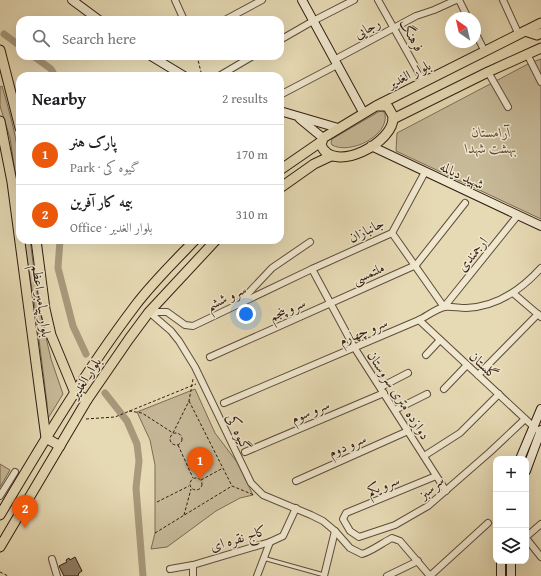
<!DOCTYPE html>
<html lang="en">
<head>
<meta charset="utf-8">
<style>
  body { margin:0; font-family:"Gentium Book Plus",Amiri,serif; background:#f6f6f6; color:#202124 }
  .controls { position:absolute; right:12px; bottom:12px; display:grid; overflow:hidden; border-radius:8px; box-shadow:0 4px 16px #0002 }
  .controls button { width:36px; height:36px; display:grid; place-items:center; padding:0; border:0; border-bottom:1px solid #e0e0e0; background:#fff; color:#202124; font:20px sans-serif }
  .compass { position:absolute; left:445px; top:12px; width:36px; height:36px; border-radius:50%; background:#fff; box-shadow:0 4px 16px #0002; rotate:326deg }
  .you { position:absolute; left:246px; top:314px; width:14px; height:14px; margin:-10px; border:3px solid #fff; border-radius:50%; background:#1a73e8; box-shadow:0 0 0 6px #1a73e833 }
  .badge { display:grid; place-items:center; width:26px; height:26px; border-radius:50%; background:#ea580c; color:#fff; font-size:13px; font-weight:700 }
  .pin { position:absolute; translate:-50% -33px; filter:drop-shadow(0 1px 2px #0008) }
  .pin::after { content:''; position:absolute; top:21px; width:14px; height:12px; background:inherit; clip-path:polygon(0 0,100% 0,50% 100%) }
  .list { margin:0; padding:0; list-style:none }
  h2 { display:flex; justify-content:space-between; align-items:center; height:52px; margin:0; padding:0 16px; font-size:17px }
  h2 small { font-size:13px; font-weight:400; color:#757577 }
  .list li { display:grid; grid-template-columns:26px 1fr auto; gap:12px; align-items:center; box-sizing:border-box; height:60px; padding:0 16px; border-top:1px solid #e0e0e0 }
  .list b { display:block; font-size:15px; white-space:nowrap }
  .list p { margin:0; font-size:13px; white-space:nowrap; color:#757577 }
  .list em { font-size:13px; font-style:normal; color:#757577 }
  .icon { flex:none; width:22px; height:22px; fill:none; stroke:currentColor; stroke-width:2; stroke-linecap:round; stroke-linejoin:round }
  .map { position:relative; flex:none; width:541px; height:576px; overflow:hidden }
  .search { position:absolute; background:#fff; box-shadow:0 4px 16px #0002; left:16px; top:16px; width:268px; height:44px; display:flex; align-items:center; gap:10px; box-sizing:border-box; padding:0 14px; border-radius:12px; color:#757577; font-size:15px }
  .panel { position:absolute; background:#fff; box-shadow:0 4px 16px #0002; left:16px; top:72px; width:268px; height:172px; border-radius:12px }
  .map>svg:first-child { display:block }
  .green { fill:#c7ba99; stroke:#7c6c56 }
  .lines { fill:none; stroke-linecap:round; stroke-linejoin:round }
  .canal { stroke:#a99a7d; stroke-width:7 }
  .building { fill:#907f67; stroke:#321d13 }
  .lane-casing { stroke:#5f4c3b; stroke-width:5 }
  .street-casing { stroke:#5f4c3b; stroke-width:8 }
  .secondary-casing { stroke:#321d13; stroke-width:10 }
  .primary-casing { stroke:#321d13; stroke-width:11 }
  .path { stroke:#321d13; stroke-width:1; stroke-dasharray:3 2; stroke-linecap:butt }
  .lane { stroke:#efe7ce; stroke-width:3 }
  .street { stroke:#efe7ce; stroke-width:6 }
  .secondary { stroke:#efe7ce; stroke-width:8 }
  .primary { stroke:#e6dab4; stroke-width:9 }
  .labels { text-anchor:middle; stroke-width:3; stroke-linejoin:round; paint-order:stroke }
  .street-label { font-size:14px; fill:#321d13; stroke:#efe7ce }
  .park-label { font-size:14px; font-style:italic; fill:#5f4c3b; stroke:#efe7ce }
</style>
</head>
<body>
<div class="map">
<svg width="541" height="576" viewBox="0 0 541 576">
  <rect width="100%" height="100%" fill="#e6dab4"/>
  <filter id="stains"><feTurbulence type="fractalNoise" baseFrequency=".005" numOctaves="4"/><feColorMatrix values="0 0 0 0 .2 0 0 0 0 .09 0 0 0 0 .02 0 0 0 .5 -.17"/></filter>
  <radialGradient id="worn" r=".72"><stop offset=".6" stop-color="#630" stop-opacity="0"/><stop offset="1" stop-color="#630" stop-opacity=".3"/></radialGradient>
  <!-- green -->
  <g class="green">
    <path d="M541,59V219L396,151L397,133L530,63Z"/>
    <path d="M2,86C10,113 18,142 20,170C21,183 20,195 20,207L10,138L0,106V87Z"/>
    <path d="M380,111H383L385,114C389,136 350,155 332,145L331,143L332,139Z"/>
    <path d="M24,240H30L39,307L51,359L63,394L47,420V403L35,308Z"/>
    <path d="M195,389L215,433L237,462L253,495L240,498L216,511L167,547L151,549L155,533V465L150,440L137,412Z"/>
    <path d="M0,464L10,470L0,487Z"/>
  </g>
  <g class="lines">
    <!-- canal -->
    <g class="canal">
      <path d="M4,34L20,46"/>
      <path d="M33,56L51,69L55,76"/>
      <path d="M60,240L58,268L73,326L86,354"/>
      <path d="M105,393L127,421L137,444L139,461L136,488L143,576"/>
    </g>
  </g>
  <!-- building -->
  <path class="building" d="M75,557L82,571L79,573L78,576H64L59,566L67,562L66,560L69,558L70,560Z"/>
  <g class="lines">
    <!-- lane casing -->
    <g class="lane-casing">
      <path id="lane" d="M263,558L324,575"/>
    </g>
    <!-- street casing -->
    <g class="street-casing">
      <g id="street">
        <path d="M175,0L184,20"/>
        <path d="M378,0L424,82"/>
        <path d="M459,0L468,18"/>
        <path d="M503,0L519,35"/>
        <path d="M225,20L262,0"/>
        <path d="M475,32L485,52"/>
        <path d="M280,40L313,21L354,0"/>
        <path d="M527,54L541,82"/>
        <path d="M334,60L416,16L434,10L456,0"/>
        <path d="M488,72L508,107"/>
        <path d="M219,76L253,56"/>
        <path d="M280,95L337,65"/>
        <path d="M392,233L444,307L518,215"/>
        <path d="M312,269L354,347L446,491"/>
        <path d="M513,293L541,317"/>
        <path d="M240,302L272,268L310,242"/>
        <path d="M149,312L171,331L179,341L195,367L251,483L263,495L311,515L323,521L335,531L350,548L362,554C372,551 382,543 392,538L400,541L430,576L488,523"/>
        <path d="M149,312H167L185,325L193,326L312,269L392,233L425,172"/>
        <path d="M419,320L536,429"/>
        <path d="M426,355L440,340"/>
        <path d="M210,357L416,265L465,203"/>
        <path d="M478,375L538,314"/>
        <path d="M381,387L408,373"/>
        <path d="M444,389L467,365"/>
        <path d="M224,403L419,320C427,316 436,309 444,307C450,306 459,308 466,308C496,307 521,290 541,268"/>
        <path d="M395,410L427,394"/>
        <path d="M245,452L384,393"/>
        <path d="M424,456L460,433L499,394"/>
        <path d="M436,476L346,513L343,519L350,531L359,537L395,525L428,506L490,452L525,419"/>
        <path d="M296,481L408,431"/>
        <path d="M0,496L15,472"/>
        <path d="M526,537L541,524"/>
        <path d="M526,538L541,557"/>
        <path d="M52,559L57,576"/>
        <path d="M193,565V576"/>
        <path d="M170,569L193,565L270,542L283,536L296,508"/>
        <path d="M257,576L270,542"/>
        <path d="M324,576L335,531"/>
        <path d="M387,576L418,561"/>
      </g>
    </g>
    <!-- secondary casing -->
    <g class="secondary-casing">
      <g id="secondary">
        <path d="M72,0L99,20"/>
        <path d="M302,0L363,112"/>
        <path d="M151,56L184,76"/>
        <path d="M280,111L338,128"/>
        <path d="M300,119L323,138"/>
        <path d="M371,146L541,226"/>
        <path d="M520,459L541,409"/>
        <path d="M526,471L541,430"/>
        <path d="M511,561V576"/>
        <path d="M501,576V561"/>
      </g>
    </g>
    <!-- primary casing -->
    <g class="primary-casing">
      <g id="primary">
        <path d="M525,31L537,35L541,33"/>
        <path d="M0,50L20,128"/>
        <path d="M376,106H384L388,107L393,116C396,142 333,175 321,145L323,138L376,106L541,23"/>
        <path d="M393,119L488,72L541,48"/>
        <path d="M0,121L12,182L46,438L60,446"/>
        <path d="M280,170L322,141"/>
        <path d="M280,188L314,164L331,156"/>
        <path d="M36,240L45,309L51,335L75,393L87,400"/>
        <path d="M0,515C42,444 85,372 135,306C153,282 175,261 195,240"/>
        <path d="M0,547L87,400L129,339L149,312L216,240"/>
      </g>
    </g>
    <!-- path -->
    <g class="path">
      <path d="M197,56L202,76"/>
      <path d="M189,401L232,486L254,495"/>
      <path d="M129,411L142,413L173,433L189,401L193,379"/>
      <path d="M86,419L115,417L196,384"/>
      <circle cx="176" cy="439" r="6"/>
      <path d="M178,445L193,478"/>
      <circle cx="196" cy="484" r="6"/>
      <path d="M201,480L223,468"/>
      <path d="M157,502L189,486"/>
      <path d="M184,515L191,489"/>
      <path d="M155,533L232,486"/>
      <path d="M0,572L8,576"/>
    </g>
    <!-- lane -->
    <use href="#lane" class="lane"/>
    <!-- street -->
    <use href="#street" class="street"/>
    <!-- secondary -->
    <use href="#secondary" class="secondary"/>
    <!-- primary -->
    <use href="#primary" class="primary"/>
  </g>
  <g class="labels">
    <!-- street labels -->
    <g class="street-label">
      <text transform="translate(367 28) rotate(-28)" y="5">رجایی</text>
      <text transform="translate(412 35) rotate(61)" y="5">فرهنگ</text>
      <text transform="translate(409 74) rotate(-26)" y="5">بلوار الغدیر</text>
      <text transform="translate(462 175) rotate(25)" y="5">شهید دیالمه</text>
      <text transform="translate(366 230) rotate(-27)" y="5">جانبازان</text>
      <text transform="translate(472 254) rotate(-51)" y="5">ارجمندی</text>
      <text transform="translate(368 273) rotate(-24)" y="5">ملتمسی</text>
      <text transform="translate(226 297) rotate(-26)" y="5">سرو ششم</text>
      <text transform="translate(42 301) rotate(82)" y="5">بلوار پیامبر اعظم</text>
      <text transform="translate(287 309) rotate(-24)" y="5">سرو پنجم</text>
      <text transform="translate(363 331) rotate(-23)" y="5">سرو چهارم</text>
      <text transform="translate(484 365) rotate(43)" y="5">گلستان</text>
      <text transform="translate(85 378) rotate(-57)" y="5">بلوار الغدیر</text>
      <text transform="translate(399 395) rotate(57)" y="5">دوازده متری سروستان</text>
      <text transform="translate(310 411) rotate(-23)" y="5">سرو سوم</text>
      <text transform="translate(239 432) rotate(64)" y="5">گیوه کی</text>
      <text transform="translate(347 445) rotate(-24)" y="5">سرو دوم</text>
      <text transform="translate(383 485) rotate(-22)" y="5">سرو یکم</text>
      <text transform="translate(431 487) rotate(-40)" y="5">سرسبز</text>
      <text transform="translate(238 538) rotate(-17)" y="5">کاج نقره ای</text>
    </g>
    <!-- park labels -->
    <g class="park-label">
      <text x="491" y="137">آرامستان<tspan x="491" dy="16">بهشت شهدا</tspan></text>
    </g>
  </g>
  <rect width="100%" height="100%" filter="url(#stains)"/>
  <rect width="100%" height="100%" fill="url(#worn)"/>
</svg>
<div class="controls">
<button>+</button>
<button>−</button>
<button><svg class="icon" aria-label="layers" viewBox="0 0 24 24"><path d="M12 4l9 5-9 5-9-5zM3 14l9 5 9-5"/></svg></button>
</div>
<svg class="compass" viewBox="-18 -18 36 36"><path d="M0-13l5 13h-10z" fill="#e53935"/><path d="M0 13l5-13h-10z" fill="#757577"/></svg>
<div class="you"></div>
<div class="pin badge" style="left:200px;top:480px">1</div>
<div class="pin badge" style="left:25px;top:528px">2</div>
<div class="search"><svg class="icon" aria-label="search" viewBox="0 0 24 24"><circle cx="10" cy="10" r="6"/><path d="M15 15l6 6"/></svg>Search here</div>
<section class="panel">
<h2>Nearby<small>2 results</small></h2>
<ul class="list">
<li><span class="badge">1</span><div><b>پارک هنر</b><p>Park · گیوه کی</p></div><em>170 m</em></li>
<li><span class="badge">2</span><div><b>بیمه کار آفرین</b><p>Office · بلوار الغدیر</p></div><em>310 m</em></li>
</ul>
</section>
</div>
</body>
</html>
